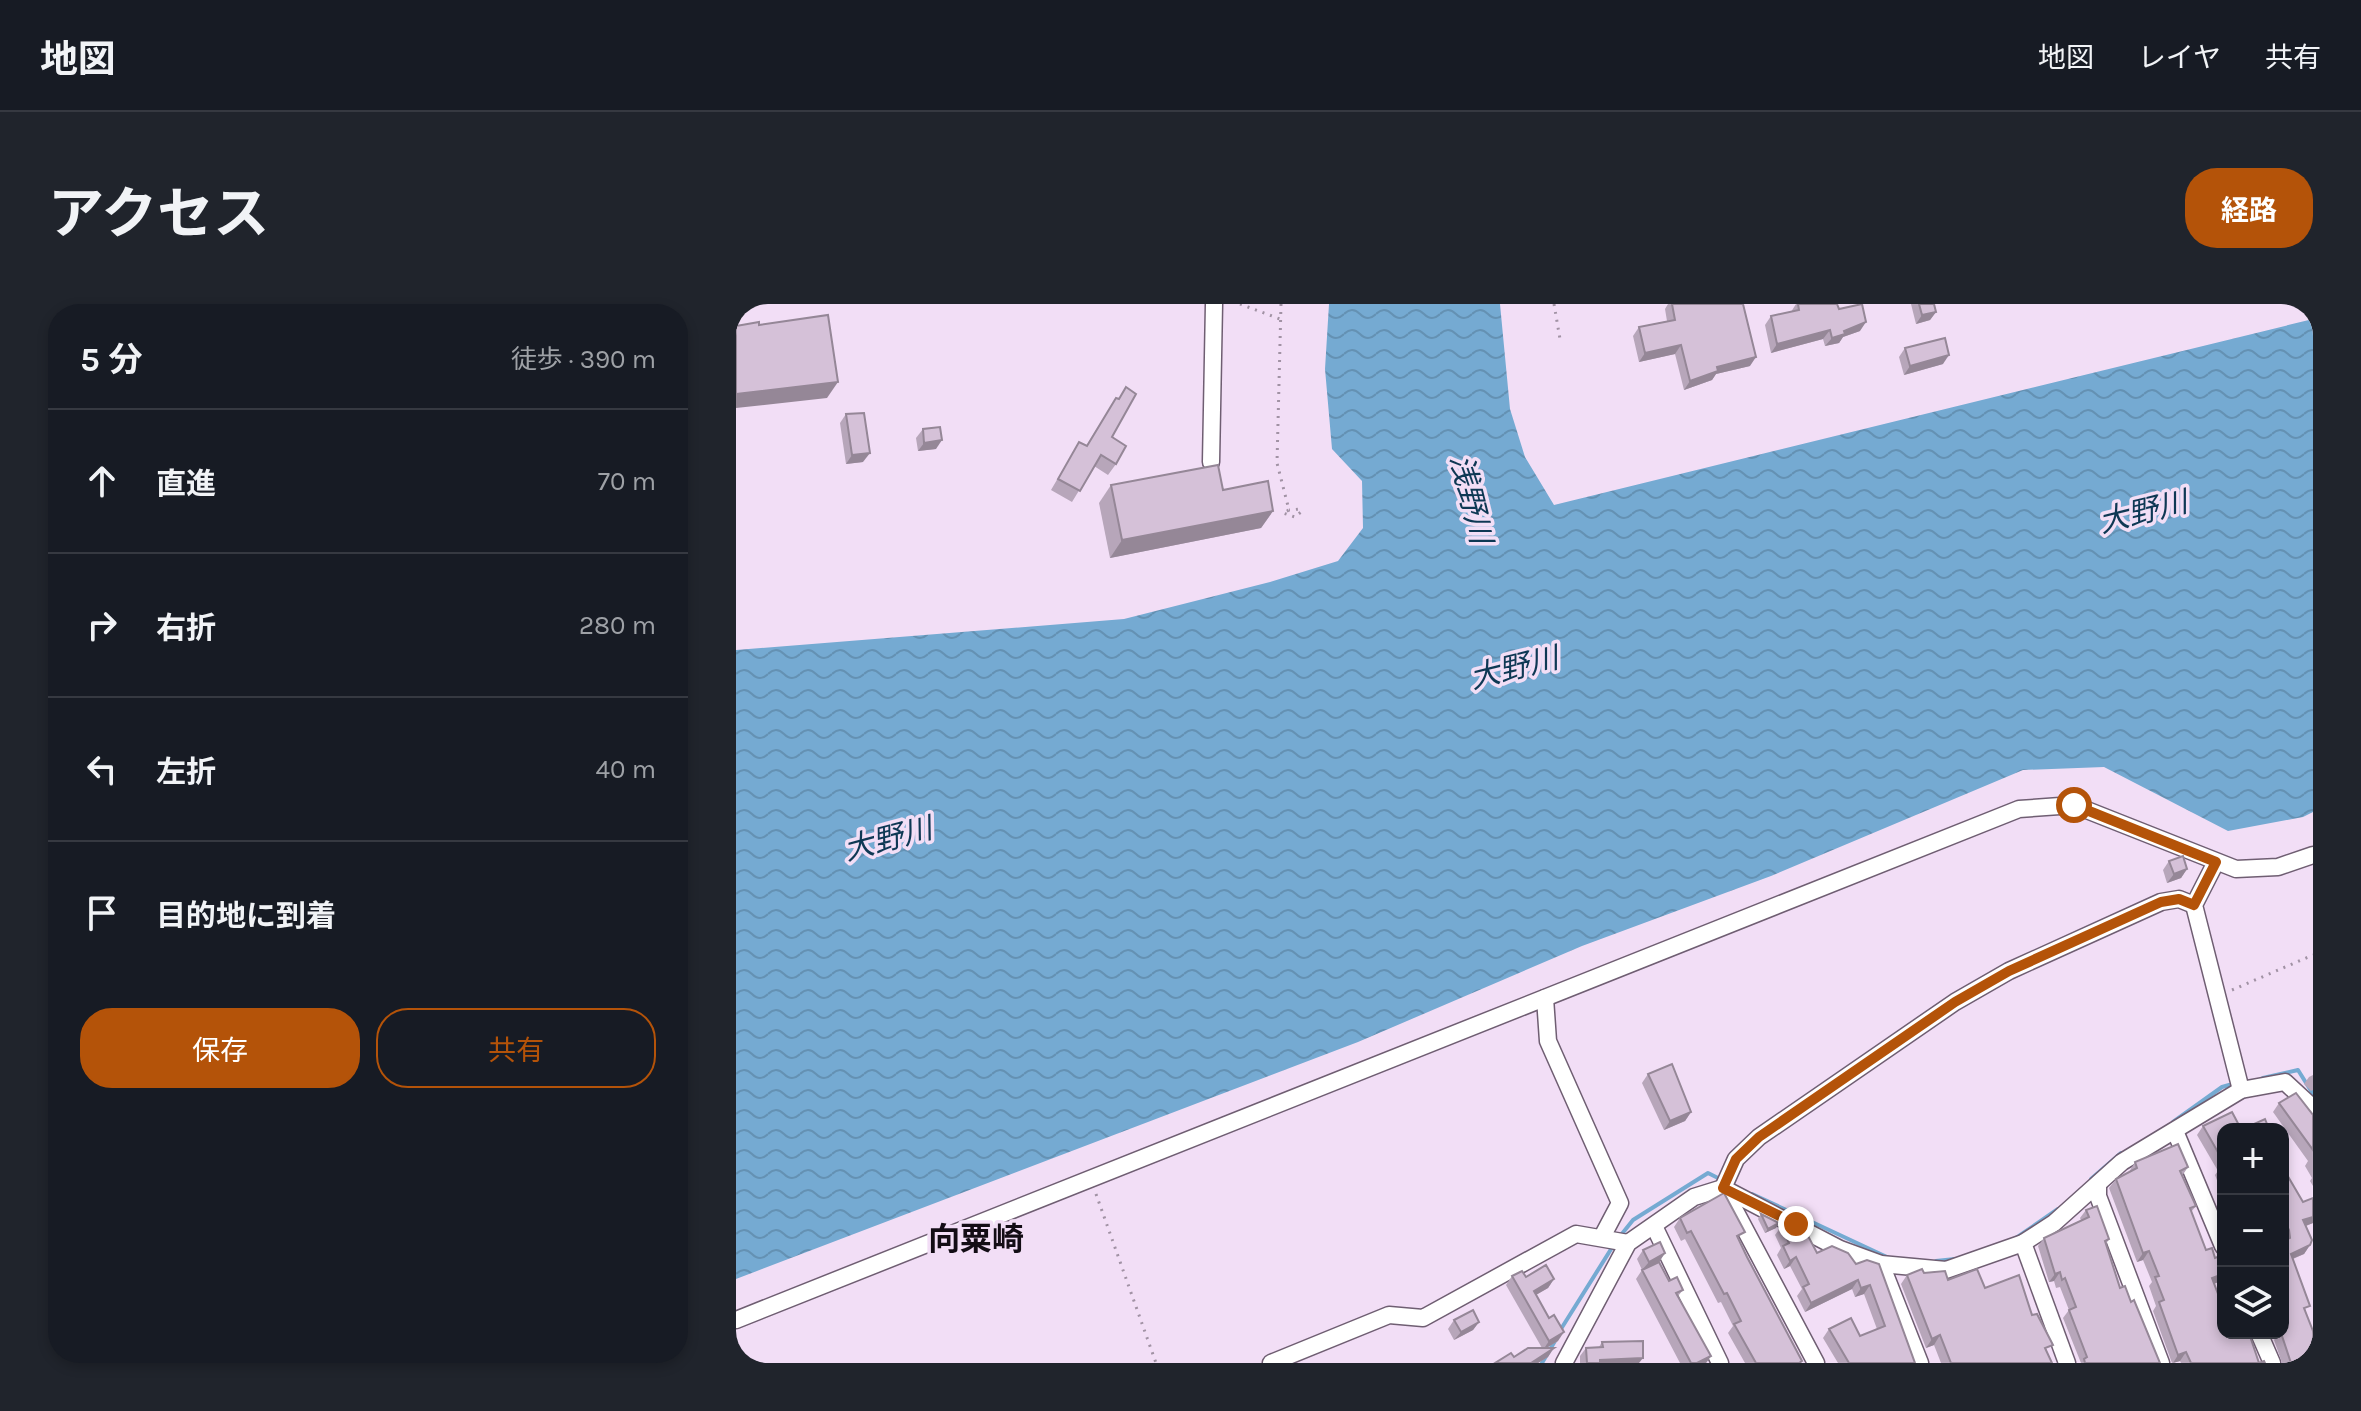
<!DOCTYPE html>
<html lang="ja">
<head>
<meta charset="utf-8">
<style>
  body { margin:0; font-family:Karla,"Noto Sans JP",sans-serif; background:#20242c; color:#f1f3f6 }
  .controls { position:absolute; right:24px; bottom:24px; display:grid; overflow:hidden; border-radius:16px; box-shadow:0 4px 12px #0003 }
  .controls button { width:72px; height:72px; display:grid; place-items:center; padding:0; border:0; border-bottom:2px solid #363941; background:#171b24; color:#f1f3f6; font:40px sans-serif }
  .stop { position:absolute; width:24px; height:24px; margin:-18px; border:6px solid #b45309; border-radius:50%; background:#fff }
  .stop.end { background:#b45309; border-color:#fff; box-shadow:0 2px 8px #0008 }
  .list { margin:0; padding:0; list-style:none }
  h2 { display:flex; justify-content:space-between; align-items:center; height:104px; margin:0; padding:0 32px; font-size:34px }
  h2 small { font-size:26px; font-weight:400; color:#9ea1a6 }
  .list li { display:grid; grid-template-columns:52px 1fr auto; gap:24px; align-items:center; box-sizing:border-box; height:144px; padding:0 32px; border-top:2px solid #363941 }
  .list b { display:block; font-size:30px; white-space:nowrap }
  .list em { font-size:26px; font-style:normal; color:#9ea1a6 }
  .actions { display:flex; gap:16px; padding:24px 32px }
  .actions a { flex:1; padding:18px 0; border:2px solid #b45309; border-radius:32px; text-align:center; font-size:28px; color:#b45309 }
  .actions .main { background:#b45309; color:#fff }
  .icon { flex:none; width:44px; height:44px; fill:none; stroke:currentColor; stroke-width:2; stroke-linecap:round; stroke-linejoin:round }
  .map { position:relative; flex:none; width:1577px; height:1059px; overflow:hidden; border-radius:32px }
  header { display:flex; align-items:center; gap:48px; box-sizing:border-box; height:112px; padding:0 40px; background:#171b24; border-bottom:2px solid #363941 }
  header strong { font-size:38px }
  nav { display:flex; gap:44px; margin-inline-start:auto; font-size:28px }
  .intro { display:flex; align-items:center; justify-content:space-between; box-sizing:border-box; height:192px; padding:0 48px }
  h1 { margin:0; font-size:56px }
  .button { padding:20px 36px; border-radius:32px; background:#b45309; color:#fff; font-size:28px; font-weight:700 }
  main { display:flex; gap:48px; padding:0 48px }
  aside { flex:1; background:#171b24; border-radius:32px; box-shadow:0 4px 12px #0003 }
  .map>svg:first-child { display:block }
  .water { fill:url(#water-waves) }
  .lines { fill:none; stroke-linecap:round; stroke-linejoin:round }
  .stream { stroke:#75aad2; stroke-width:4 }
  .minor-casing { stroke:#6f5e72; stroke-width:19 }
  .path { stroke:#a192a4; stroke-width:3; stroke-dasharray:2 6; stroke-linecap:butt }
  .minor { stroke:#fff; stroke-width:16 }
  .wall { fill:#b7a6ba }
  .shaded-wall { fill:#958797 }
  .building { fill:#d5c1d8; stroke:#958797; stroke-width:2 }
  .route { stroke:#b45309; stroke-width:10 }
  .labels { text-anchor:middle; stroke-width:7; stroke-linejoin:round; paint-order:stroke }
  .water-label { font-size:30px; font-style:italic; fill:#0e3854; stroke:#f2def6 }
  .quarter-label { font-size:32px; font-weight:bold; fill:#130d15; stroke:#f2def6 }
</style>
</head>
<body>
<header>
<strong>地図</strong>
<nav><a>地図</a><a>レイヤ</a><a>共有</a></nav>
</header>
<div class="intro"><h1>アクセス</h1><a class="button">経路</a></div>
<main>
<aside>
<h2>5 分<small>徒歩 · 390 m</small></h2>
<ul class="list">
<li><svg class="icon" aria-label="ahead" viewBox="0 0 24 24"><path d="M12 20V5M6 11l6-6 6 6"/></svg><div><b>直進</b></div><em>70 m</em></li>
<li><svg class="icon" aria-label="right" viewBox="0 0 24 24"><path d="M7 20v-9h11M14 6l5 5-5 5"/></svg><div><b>右折</b></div><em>280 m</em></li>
<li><svg class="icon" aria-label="left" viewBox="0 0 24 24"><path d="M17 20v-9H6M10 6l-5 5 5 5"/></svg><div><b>左折</b></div><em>40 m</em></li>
<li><svg class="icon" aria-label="arrive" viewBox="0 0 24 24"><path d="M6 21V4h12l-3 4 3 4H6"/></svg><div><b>目的地に到着</b></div></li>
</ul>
<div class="actions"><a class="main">保存</a><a>共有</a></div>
</aside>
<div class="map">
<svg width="1577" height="1059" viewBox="0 0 1577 1059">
  <defs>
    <pattern id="water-waves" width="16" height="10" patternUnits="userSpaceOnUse" patternTransform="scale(2)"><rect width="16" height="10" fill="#75aad2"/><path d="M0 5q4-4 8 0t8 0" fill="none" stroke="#6491b3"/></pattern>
  </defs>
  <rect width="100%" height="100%" fill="#f2def6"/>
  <!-- water -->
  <path class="water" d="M593,0H764L774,105L789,153L818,201L1577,15V508L1567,513L1492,527L1368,463L1287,466L1035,572L846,642L622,738L0,975V346L388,315L534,278L602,257L627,224L626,177L596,145L589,65Z"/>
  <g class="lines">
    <!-- stream -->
    <g class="stream">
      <path d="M1527,774L1562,766L1577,790"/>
      <path d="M1437,818L1486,783L1493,781"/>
      <path d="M1355,875L1385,849"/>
      <path d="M1016,890L1153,954"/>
      <path d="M885,931L897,916L972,869L986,876"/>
      <path d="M1280,934L1322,905"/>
      <path d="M1200,957L1219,955"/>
      <path d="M825,1025L877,942"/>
      <path d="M806,1059L819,1037"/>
    </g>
    <!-- minor casing -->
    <g class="minor-casing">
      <g id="minor">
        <path d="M475,158L478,0"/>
        <path d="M1480,558L1458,601L1505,786"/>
        <path d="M809,694L812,737L884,899L866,933"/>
        <path d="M1439,827L1487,942"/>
        <path d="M1362,880V892L1425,1059"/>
        <path d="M918,922L984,1059"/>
        <path d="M1287,939L1331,1059"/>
        <path d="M1145,960L1184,1059"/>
        <path d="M0,1016L1283,505L1338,501L1500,565L1542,563L1577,551"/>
        <path d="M1523,1029L1536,1059"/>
        <path d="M535,1059L653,1011L687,1014L840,930L892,939"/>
        <path d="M828,1059L892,939L958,893L987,884L1104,945L1145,960L1210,966L1287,939L1318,919L1386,858L1505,786L1549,778L1577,804"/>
        <path d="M1080,1059L987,884L1000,855L1023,833L1219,698L1273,667L1425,598L1443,595L1458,601"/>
      </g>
    </g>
    <!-- path -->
    <g class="path">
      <path d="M504,0L544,15"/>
      <path d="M545,0L541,159L553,206L547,209L559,213L565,208L564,205L553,206"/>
      <path d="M818,0L824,35"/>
      <path d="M1496,686L1577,651"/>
      <path d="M360,890L420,1059"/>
    </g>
    <!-- minor -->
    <use href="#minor" class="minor"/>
  </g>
  <!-- wall -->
  <g class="wall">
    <path d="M932,0H1007L1014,62L980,70L976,76L948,86L939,50L903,58L897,32L903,23L931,17L929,5Z"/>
    <path d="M1060,0H1101L1103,5L1124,27L1107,33L1103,39L1089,42L1087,35L1035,49L1029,21L1035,12L1055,8Z"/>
    <path d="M1175,0H1198L1200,8L1194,16L1180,20Z"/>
    <path d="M1169,44L1207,60L1168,71L1163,53Z"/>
    <path d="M380,94L376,133L380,160L372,171L358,162L336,198L315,186L343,138L350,142Z"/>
    <path d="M110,110L127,158L110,160L104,119Z"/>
    <path d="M187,125L200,145L182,147L180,134Z"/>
    <path d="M375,181L487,186L537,207L525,224L374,254L363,199Z"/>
    <path d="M1433,557L1451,565L1445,574L1431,579L1427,566Z"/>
    <path d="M912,770L955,808L949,817L928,826L906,779Z"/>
    <path d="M1577,771V786L1575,787L1568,780L1573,773Z"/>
    <path d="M1543,799L1577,811V882L1574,877L1576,874L1569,862L1572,857L1537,808Z"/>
    <path d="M1467,822L1487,825V892L1479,871L1482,867L1461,831Z"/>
    <path d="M1399,858L1452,863L1446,872L1460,902L1455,908L1470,946L1479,954L1487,951V976L1478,980L1487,1029L1523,1059H1529H1445L1444,1057L1436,1059L1417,1007L1420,1002L1413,982L1416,978L1407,956L1401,958L1373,884L1380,875L1393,868Z"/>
    <path d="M1547,861L1550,869L1567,898L1577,894V919L1570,922L1574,941L1568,950L1557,955L1570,1008L1577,1059H1546L1538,1036L1541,1031L1540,1029H1547Z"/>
    <path d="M1350,906L1373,935L1370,940L1384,984L1395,998L1424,1059H1345L1327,1014L1333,1006L1324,983L1320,984L1318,977L1313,978L1302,942L1308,934L1345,916L1344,914Z"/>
    <path d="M1025,910L1040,924L1029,929L1022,915Z"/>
    <path d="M944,914L1003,936L1066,1057L1065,1059H1009L992,1029L997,1022L985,998L982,999L949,935L945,937L938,923Z"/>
    <path d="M1045,923L1081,949L1120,960L1131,956L1179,1059H1102L1087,1034L1093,1025L1124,1032L1141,1025L1128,990L1119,993L1116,985L1069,1008L1061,992L1066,985L1054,962L1048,965L1041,951L1045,944L1039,931Z"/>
    <path d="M907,946L929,949L923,958L933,977L947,986L942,992L975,1052L970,1059H944L900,975L906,966L901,955Z"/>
    <path d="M1188,969L1249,984L1296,1011L1316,1059H1205L1198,1041L1190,1044L1165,980L1171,971Z"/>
    <path d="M776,972L818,975L812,984L800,991L822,1037L810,1044L812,1053L802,1059H759L806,1044L770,981Z"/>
    <path d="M718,1016L743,1018L737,1026L718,1036L712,1025Z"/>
    <path d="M866,1038L903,1059H844V1052L850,1044L863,1043Z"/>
  </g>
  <!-- shaded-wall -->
  <g class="shaded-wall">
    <path d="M0,0H8L5,3L0,4Z"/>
    <path d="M1200,8L1194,16L1180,20L1186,11Z"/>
    <path d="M1130,18L1124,27L1107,33L1103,39L1089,42L1096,34L1108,27Z"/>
    <path d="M1094,26L1087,35L1035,49L1041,40Z"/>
    <path d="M945,41L939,50L903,58L909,49Z"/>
    <path d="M1213,51L1207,60L1168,71L1174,62Z"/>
    <path d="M1020,53L1014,62L980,70L976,76L948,86L954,77L981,63Z"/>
    <path d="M102,78L91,94L0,104V90Z"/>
    <path d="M206,136L200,145L182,147L188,139Z"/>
    <path d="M134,149L127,158L110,160L116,151Z"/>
    <path d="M537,207L525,224L374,254L386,236Z"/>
    <path d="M1451,565L1445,574L1431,579L1438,570Z"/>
    <path d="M955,808L949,817L928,826L934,817Z"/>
    <path d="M1577,913V919L1561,925L1567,916Z"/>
    <path d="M1043,919L1040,924L1029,929L1032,925Z"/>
    <path d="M1574,941L1568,950L1548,958L1555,950Z"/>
    <path d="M1413,947L1407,956L1401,958L1407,949Z"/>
    <path d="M929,949L923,958L906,966L913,958Z"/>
    <path d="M1060,953L1054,962L1048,965L1054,957Z"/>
    <path d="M1324,968L1318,977L1313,978L1319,970Z"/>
    <path d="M1487,970V976L1470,983L1476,974Z"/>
    <path d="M818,975L812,984L791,996L798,987Z"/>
    <path d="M1122,976L1116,985L1069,1008L1075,999Z"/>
    <path d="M1134,981L1128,990L1119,993L1125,984Z"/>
    <path d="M743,1018L737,1026L718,1036L725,1028Z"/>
    <path d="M828,1028L822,1037L807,1046L813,1037Z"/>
    <path d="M1204,1031L1198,1041L1190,1044L1196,1035Z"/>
    <path d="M818,1044L812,1053L802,1059H795Z"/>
    <path d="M1450,1048L1444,1057L1437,1059L1442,1051Z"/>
    <path d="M975,1052L970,1059H961Z"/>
    <path d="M907,1054L903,1059H862L864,1056Z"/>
  </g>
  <!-- building -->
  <g class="building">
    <path d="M936,0H1007L1020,53L981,63L982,67L954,77L945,41L909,49L903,23L939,16Z"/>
    <path d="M1062,0H1101L1103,5L1126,0L1130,18L1108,27L1109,30L1096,34L1094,26L1041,40L1035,12L1063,6Z"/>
    <path d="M1183,0H1198L1200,8L1186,11Z"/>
    <path d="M92,11L102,78L0,90V22L23,18V21Z"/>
    <path d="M1209,34L1213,51L1174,62L1169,44Z"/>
    <path d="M390,83L400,90L376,133L390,142L380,160L365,151L344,187L322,175L343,138L351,142L380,94L383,95Z"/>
    <path d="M128,109L134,149L116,151L110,110Z"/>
    <path d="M204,123L206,136L188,139L187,125Z"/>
    <path d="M482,161L487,186L532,177L537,207L386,236L375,181Z"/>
    <path d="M1447,552L1451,565L1438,570L1433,557Z"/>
    <path d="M936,760L955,808L934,817L912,770Z"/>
    <path d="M1560,789L1577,811V846L1543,799Z"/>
    <path d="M1496,808L1505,825H1487V857L1467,822Z"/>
    <path d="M1529,815L1533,825H1507Z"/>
    <path d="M1442,840L1452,863L1444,867L1460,902L1454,904L1470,946L1476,944L1479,954L1487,951V970L1476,974L1487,1003V1029H1513L1523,1059L1528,1057L1529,1059H1455L1450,1048L1442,1051L1423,998L1428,996L1419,973L1423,972L1413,947L1407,949L1380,875L1401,864L1399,858Z"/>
    <path d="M1547,861L1550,869L1567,898L1577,894V913L1567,916L1576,936L1574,941L1555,950L1574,1002L1568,1004L1577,1027V1059H1555L1545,1029H1547V1025H1548L1547,1021V937L1554,934L1553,926L1547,914Z"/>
    <path d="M988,889L1009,928L1001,932L1011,953L1066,1057L1063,1059H1020L998,1020L1005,1017L991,989L988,990L955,927L951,929L944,914Z"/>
    <path d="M1361,902L1373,935L1369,937L1384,984L1389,982L1395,998L1398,996L1424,1059H1349L1348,1055L1351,1053L1333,1006L1340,1003L1329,974L1326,976L1324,968L1319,970L1308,934L1353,913L1350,906Z"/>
    <path d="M1025,910L1043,919L1032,925Z"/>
    <path d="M1053,919L1070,928L1081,949L1096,942L1112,949L1120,960L1131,956L1143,960L1179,1059H1113L1093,1025L1115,1014L1124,1032L1149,1022L1134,981L1125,984L1122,976L1075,999L1067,983L1073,980L1060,953L1054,957L1047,942L1053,939L1045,923Z"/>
    <path d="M924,938L929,949L913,958L907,946Z"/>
    <path d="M923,958L933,977L941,973L947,986L940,989L975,1052L961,1059H955L906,966Z"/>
    <path d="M810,961L818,975L798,987L813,1014L818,1011L828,1028L813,1037L776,972L786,967L790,973Z"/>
    <path d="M1186,965L1188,969L1209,967L1212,976L1241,965L1249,984L1283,971L1296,1011L1301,1010L1317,1041L1309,1044L1316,1059H1215L1204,1031L1196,1035L1171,971Z"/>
    <path d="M737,1006L743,1018L725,1028L718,1016Z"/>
    <path d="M907,1037V1054L864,1056V1059H851L850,1044L867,1043L866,1038Z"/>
    <path d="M792,1044H818L795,1059H759L775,1049L778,1053Z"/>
  </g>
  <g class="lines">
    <!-- route -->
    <path class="route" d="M1060,920L987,884L1000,855L1023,833L1219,698L1273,667L1425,598L1443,595L1458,601L1480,558L1338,501"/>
  </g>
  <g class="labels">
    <!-- water labels -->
    <g class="water-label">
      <text transform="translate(735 195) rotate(76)" y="10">浅野川</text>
      <text transform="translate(1407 208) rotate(-14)" y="10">大野川</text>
      <text transform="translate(778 364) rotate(-14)" y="10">大野川</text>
      <text transform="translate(152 535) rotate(-15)" y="10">大野川</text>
    </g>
    <!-- quarter labels -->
    <g class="quarter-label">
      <text x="240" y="946">向粟崎</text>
    </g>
  </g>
</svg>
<div class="controls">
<button>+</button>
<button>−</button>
<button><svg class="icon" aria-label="layers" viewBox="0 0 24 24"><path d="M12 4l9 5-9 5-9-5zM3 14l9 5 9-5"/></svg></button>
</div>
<div class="stop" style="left:1338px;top:501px"></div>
<div class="stop end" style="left:1060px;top:920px"></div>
</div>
</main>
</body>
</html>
